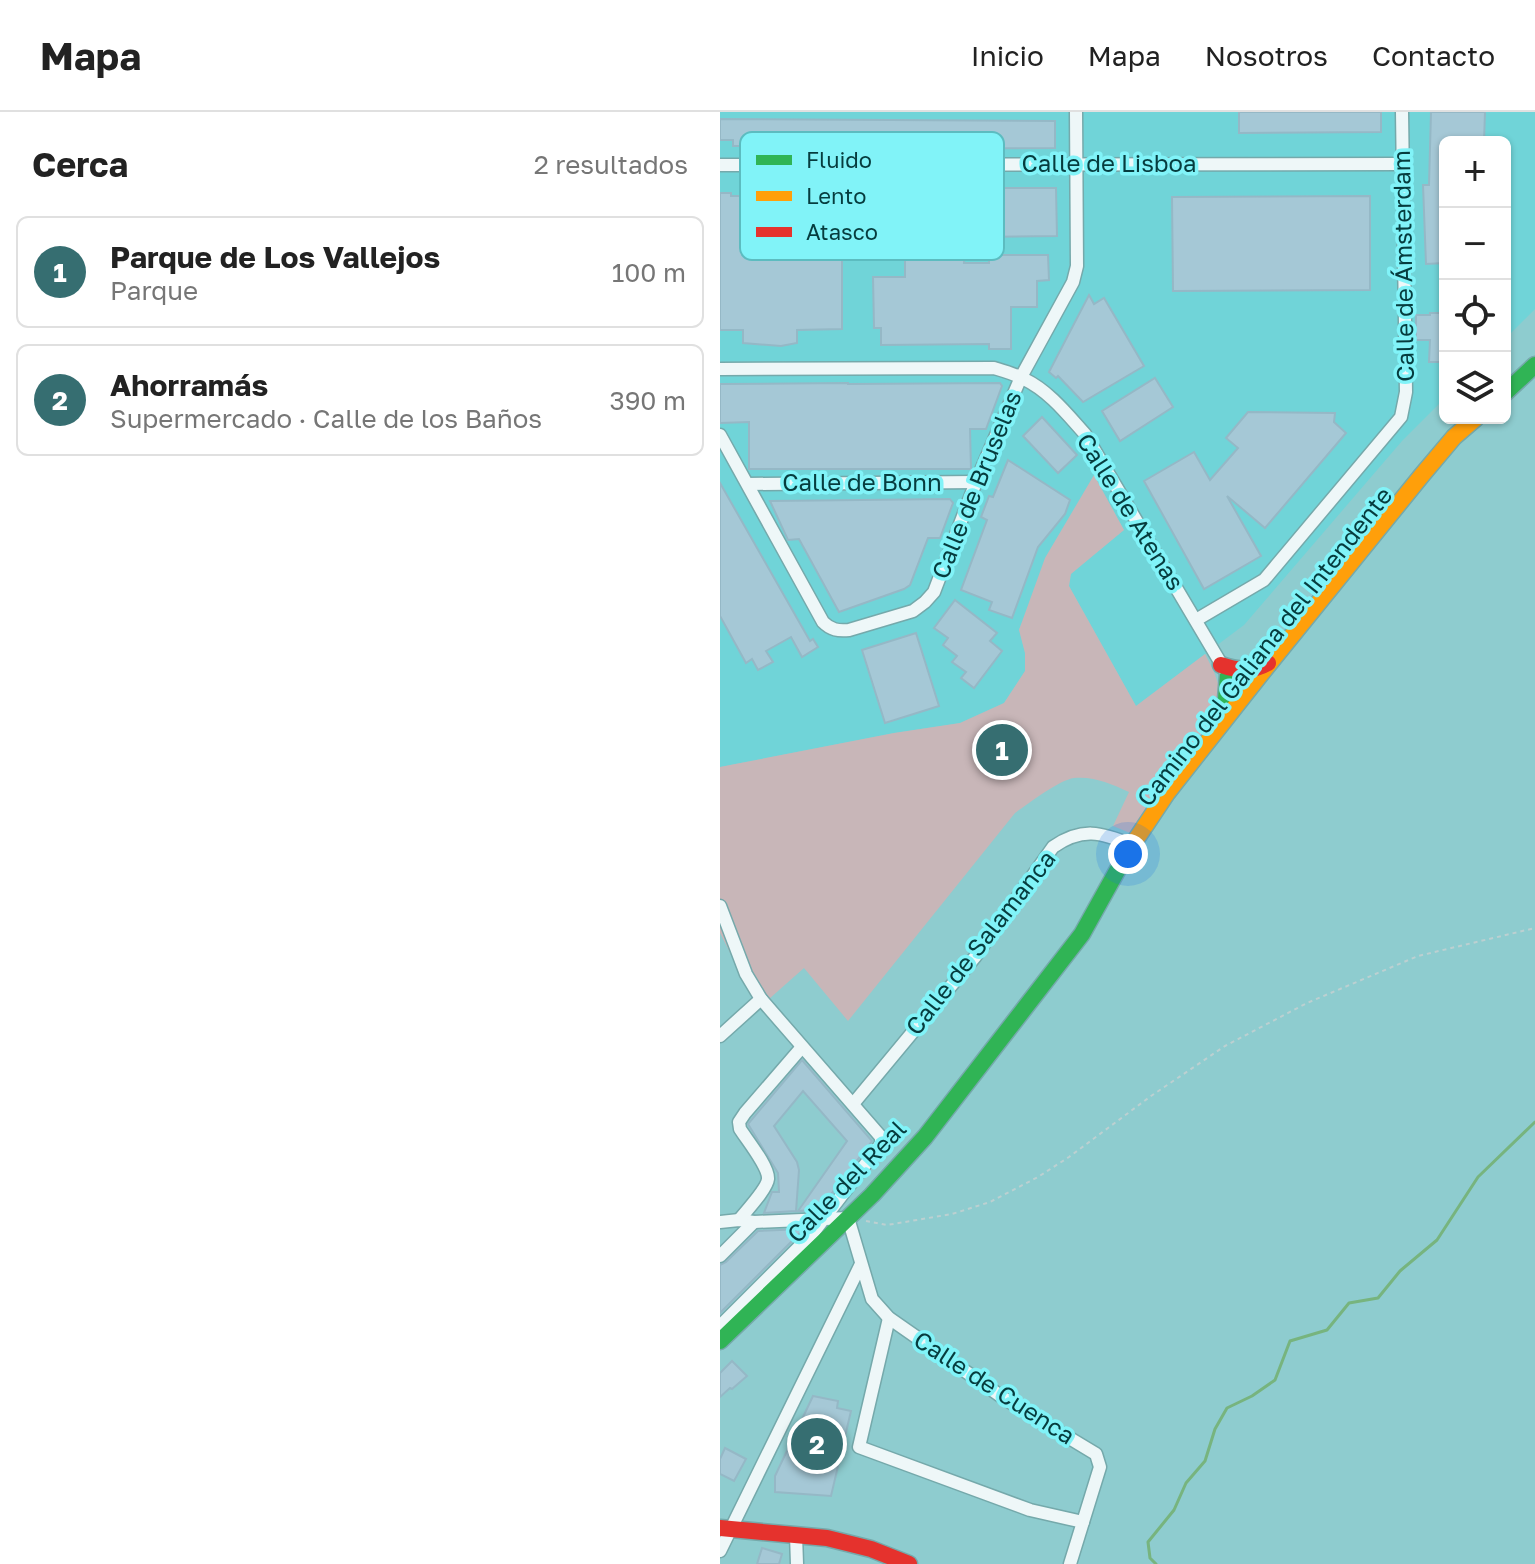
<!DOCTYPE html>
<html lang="es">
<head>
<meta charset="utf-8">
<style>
  body { margin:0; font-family:"Golos Text",sans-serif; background:#f2f2f2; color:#222 }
  .controls { position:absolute; right:24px; top:24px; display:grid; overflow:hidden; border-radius:12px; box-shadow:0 2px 6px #0004 }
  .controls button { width:72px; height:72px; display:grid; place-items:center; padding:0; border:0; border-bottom:2px solid #e0e0e0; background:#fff; color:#222; font:40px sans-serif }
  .you { position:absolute; left:408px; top:742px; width:28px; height:28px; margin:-20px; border:6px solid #fff; border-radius:50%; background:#1a73e8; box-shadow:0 0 0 12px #1a73e833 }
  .badge { display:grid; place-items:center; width:52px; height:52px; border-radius:50%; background:#366e71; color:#fff; font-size:26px; font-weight:700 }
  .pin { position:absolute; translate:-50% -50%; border:4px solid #fff; box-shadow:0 2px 8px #0006 }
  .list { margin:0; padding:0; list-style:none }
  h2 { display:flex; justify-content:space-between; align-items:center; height:104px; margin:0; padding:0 32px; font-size:34px }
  h2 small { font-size:26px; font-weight:400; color:#767676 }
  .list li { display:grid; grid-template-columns:52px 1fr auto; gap:24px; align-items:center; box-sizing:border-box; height:112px; margin:0 16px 16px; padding:0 16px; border:2px solid #e0e0e0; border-radius:12px }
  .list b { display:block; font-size:30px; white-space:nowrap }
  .list p { margin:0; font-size:26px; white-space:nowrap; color:#767676 }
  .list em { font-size:26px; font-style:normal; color:#767676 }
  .icon { flex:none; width:44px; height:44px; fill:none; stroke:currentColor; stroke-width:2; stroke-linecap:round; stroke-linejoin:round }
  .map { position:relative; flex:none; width:815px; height:1452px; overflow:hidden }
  header { display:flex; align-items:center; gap:48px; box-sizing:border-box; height:112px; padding:0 40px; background:#fff; border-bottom:2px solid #e0e0e0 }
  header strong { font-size:38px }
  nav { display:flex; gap:44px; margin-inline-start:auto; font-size:28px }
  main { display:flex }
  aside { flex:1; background:#fff }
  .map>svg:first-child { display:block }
  .built { fill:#70d4d8 }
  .green { fill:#c8b6b8 }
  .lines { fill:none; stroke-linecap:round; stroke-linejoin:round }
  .stream { stroke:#77b47e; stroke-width:3 }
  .building { fill:#a5c8d6; stroke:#95b8c6; stroke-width:2 }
  .street-casing { stroke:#75a9ab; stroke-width:15 }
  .fast-casing { stroke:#75a9ab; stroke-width:19 }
  .slow-casing { stroke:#75a9ab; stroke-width:19 }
  .jam-casing { stroke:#75a9ab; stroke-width:19 }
  .path { stroke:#bcd0d1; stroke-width:2; stroke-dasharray:4 4; stroke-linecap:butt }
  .street { stroke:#eef7f8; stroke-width:12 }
  .fast { stroke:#30b455; stroke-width:16 }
  .slow { stroke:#ff9f0a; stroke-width:16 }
  .jam { stroke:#e5322d; stroke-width:16 }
  .labels { text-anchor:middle; stroke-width:7; stroke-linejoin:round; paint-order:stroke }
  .street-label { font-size:24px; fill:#063c3e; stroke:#81f3f8 }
  .key { fill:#81f3f8; stroke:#5cbcc0; stroke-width:2 }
  .key-label { font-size:22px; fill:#063c3e }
</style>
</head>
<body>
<header>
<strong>Mapa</strong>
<nav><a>Inicio</a><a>Mapa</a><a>Nosotros</a><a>Contacto</a></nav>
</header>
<main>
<aside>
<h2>Cerca<small>2 resultados</small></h2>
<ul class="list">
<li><span class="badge">1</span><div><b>Parque de Los Vallejos</b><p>Parque</p></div><em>100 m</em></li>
<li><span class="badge">2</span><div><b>Ahorramás</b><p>Supermercado · Calle de los Baños</p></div><em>390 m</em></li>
</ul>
</aside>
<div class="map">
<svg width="815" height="1452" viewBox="0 0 815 1452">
  <rect width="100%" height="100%" fill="#8ecccf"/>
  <!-- built -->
  <path class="built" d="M0,0H815V197L785,227V30H725V286L682,329L524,513L416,594L349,474L350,462L404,418L374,364L299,517L305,541V559L284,591L240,611L174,621L0,655Z"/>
  <!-- green -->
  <path class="green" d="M374,363L404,418L351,462L349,474L416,594L485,542C499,569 503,578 498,608L415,723L393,714L409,680C392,672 374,664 354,666C339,668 308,692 295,701L128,909L84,856L49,887L23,866L0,821V655L174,621L240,611L284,591L305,559V541L299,518L325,446Z"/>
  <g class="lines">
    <!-- stream -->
    <path class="stream" d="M436,1452L430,1446L428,1430L454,1398L466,1371L485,1349L495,1317L507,1296L532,1284L555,1268L570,1229L607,1218L629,1191L658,1186L680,1159L717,1128L758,1065L815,1010"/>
  </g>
  <!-- building -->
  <g class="building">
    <path d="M519,0H661V20L519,21Z"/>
    <path d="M711,0H765L764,30H725V151L706,152L703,73H709Z"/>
    <path d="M0,7L335,9V36L50,37V34H13V28H0Z"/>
    <path d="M255,76H336L337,124L255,125V133H245L244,151H269V143H328L329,168L317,169V195H291V237H269V232L161,233V216H154L153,165H185V129H122V217L77,218V231L61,234L23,231V218H0V81H11V84H49V146H104V78L207,77V85H226V77Z"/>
    <path d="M650,84V178L453,179L452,85Z"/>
    <path d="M369,183L374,192L384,186L424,254L363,290L338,264L336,266L329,260Z"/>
    <path d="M710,201H725V250H709L710,228H696V203H710Z"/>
    <path d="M435,266L453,295L400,329L382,299Z"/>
    <path d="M128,271V272L280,271L282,274L266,317H250L251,357H29V310L0,311V272Z"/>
    <path d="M528,300L615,301L614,310L626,321L545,416L507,384L541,444L484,477L424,369L474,340L490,368L518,336L506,326Z"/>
    <path d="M322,305L357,343L338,361L303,324Z"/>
    <path d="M288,348L350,388L345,402L318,435L292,506L269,498L272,490L241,478L267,408L261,405L269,384L273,385Z"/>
    <path d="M0,371L90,529L93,527L98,535L82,545L71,525L46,539L53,550L38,558L32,547L26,551L0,504Z"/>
    <path d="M230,387L233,391L220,426H208L190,473L184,477L119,500L79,427L68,428L50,389Z"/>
    <path d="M235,488L277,521L270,529L282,539L254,576L241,566L246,560L232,550L237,544L223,533L228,526L214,516Z"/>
    <path d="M196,521L219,594L165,611L142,538Z"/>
    <path d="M82,948L152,1029L101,1095L94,1098L78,1099L127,1029L83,979L54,1014L77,1050L79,1058L76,1099L44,1101L52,1080H59L58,1061L28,1012Z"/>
    <path d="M84,1117L0,1201V1153L6,1150L38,1119Z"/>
    <path d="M12,1249L27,1264L12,1277L10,1276L0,1285V1261Z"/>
    <path d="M93,1284L118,1289L117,1296L131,1299L111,1384L55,1380V1364Z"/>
    <path d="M5,1336L26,1347L14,1369L0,1362V1347Z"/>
    <path d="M42,1436L62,1442L59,1452H37Z"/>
  </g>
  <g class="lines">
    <!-- street casing -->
    <g class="street-casing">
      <g id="street">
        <path d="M0,53L683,52"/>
        <path d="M0,257L274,256C284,259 295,262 304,267C329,279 347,302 365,322L506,560"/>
        <path d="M0,323L103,510C111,518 118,519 129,518L193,499L205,490L214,480L256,370L301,265L353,170L357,154L356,0"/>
        <path d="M28,372L256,370"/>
        <path d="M476,508L544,468L681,305L686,280L682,0"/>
        <path d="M0,794L26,862L41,887L161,1025V1032L93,1121L0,1214"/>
        <path d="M0,924L41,887"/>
        <path d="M133,992L255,845L333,735C362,715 381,720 412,733"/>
        <path d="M19,1108C26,1099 47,1077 48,1067C49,1055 27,1028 20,1017L19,1010L25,1001L82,935"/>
        <path d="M0,1110L19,1108L34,1110L128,1106L152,1187L169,1206L285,1287L376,1342L380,1355L350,1452"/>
        <path d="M0,1144L34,1110"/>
        <path d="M169,1206L139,1335L310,1398L363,1410"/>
        <path d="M76,1423L77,1452"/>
        <path d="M0,1439L141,1152"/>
      </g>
    </g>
    <!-- fast casing -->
    <g class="fast-casing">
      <g id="fast">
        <path d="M785,281L815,253"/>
        <path d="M501,609L506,587L508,563"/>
        <path d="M0,1229L152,1083L205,1025L362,822L407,741"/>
      </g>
    </g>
    <!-- slow casing -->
    <g class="slow-casing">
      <path id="slow" d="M407,741L447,681L540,563L702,363L734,325L756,306"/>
    </g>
    <!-- jam casing -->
    <g class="jam-casing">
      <g id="jam">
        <path d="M501,553C518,559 532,560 548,551"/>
        <path d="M0,1416L107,1426L151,1437L189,1452"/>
      </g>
    </g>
    <!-- path -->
    <path class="path" d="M146,1109L167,1113L232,1102L270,1090L318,1065L349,1045L431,984L505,934L587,891L698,844L815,816"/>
    <!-- street -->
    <use href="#street" class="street"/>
    <!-- fast -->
    <use href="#fast" class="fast"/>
    <!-- slow -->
    <use href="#slow" class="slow"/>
    <!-- jam -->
    <use href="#jam" class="jam"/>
  </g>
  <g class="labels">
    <!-- street labels -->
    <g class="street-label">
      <text x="389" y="60">Calle de Lisboa</text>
      <text transform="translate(684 154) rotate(-91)" y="8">Calle de Ámsterdam</text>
      <text x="142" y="379">Calle de Bonn</text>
      <text transform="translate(257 373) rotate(-68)" y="8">Calle de Bruselas</text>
      <text transform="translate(410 400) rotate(58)" y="8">Calle de Atenas</text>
      <text transform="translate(545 535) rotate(-52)" y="8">Camino del Galiana del Intendente</text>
      <text transform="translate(261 831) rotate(-52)" y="8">Calle de Salamanca</text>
      <text transform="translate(127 1070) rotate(-46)" y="8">Calle del Real</text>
      <text transform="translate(274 1276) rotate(33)" y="8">Calle de Cuenca</text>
    </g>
  </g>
  <!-- legend -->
  <rect x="20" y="20" width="264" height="128" rx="12" class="key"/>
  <rect x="36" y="43" width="36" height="10" fill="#30b455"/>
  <rect x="36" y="79" width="36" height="10" fill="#ff9f0a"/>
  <rect x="36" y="115" width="36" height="10" fill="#e5322d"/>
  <g class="key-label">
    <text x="86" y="56">Fluido</text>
    <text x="86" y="92">Lento</text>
    <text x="86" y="128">Atasco</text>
  </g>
</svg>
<div class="controls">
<button>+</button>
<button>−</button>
<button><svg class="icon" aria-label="locate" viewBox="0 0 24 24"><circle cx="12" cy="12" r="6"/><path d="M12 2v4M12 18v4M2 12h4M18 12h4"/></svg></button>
<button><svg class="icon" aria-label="layers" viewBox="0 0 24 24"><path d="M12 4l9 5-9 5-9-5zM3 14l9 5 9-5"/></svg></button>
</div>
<div class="you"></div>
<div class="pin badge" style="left:282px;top:638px">1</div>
<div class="pin badge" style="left:97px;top:1332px">2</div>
</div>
</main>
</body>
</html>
